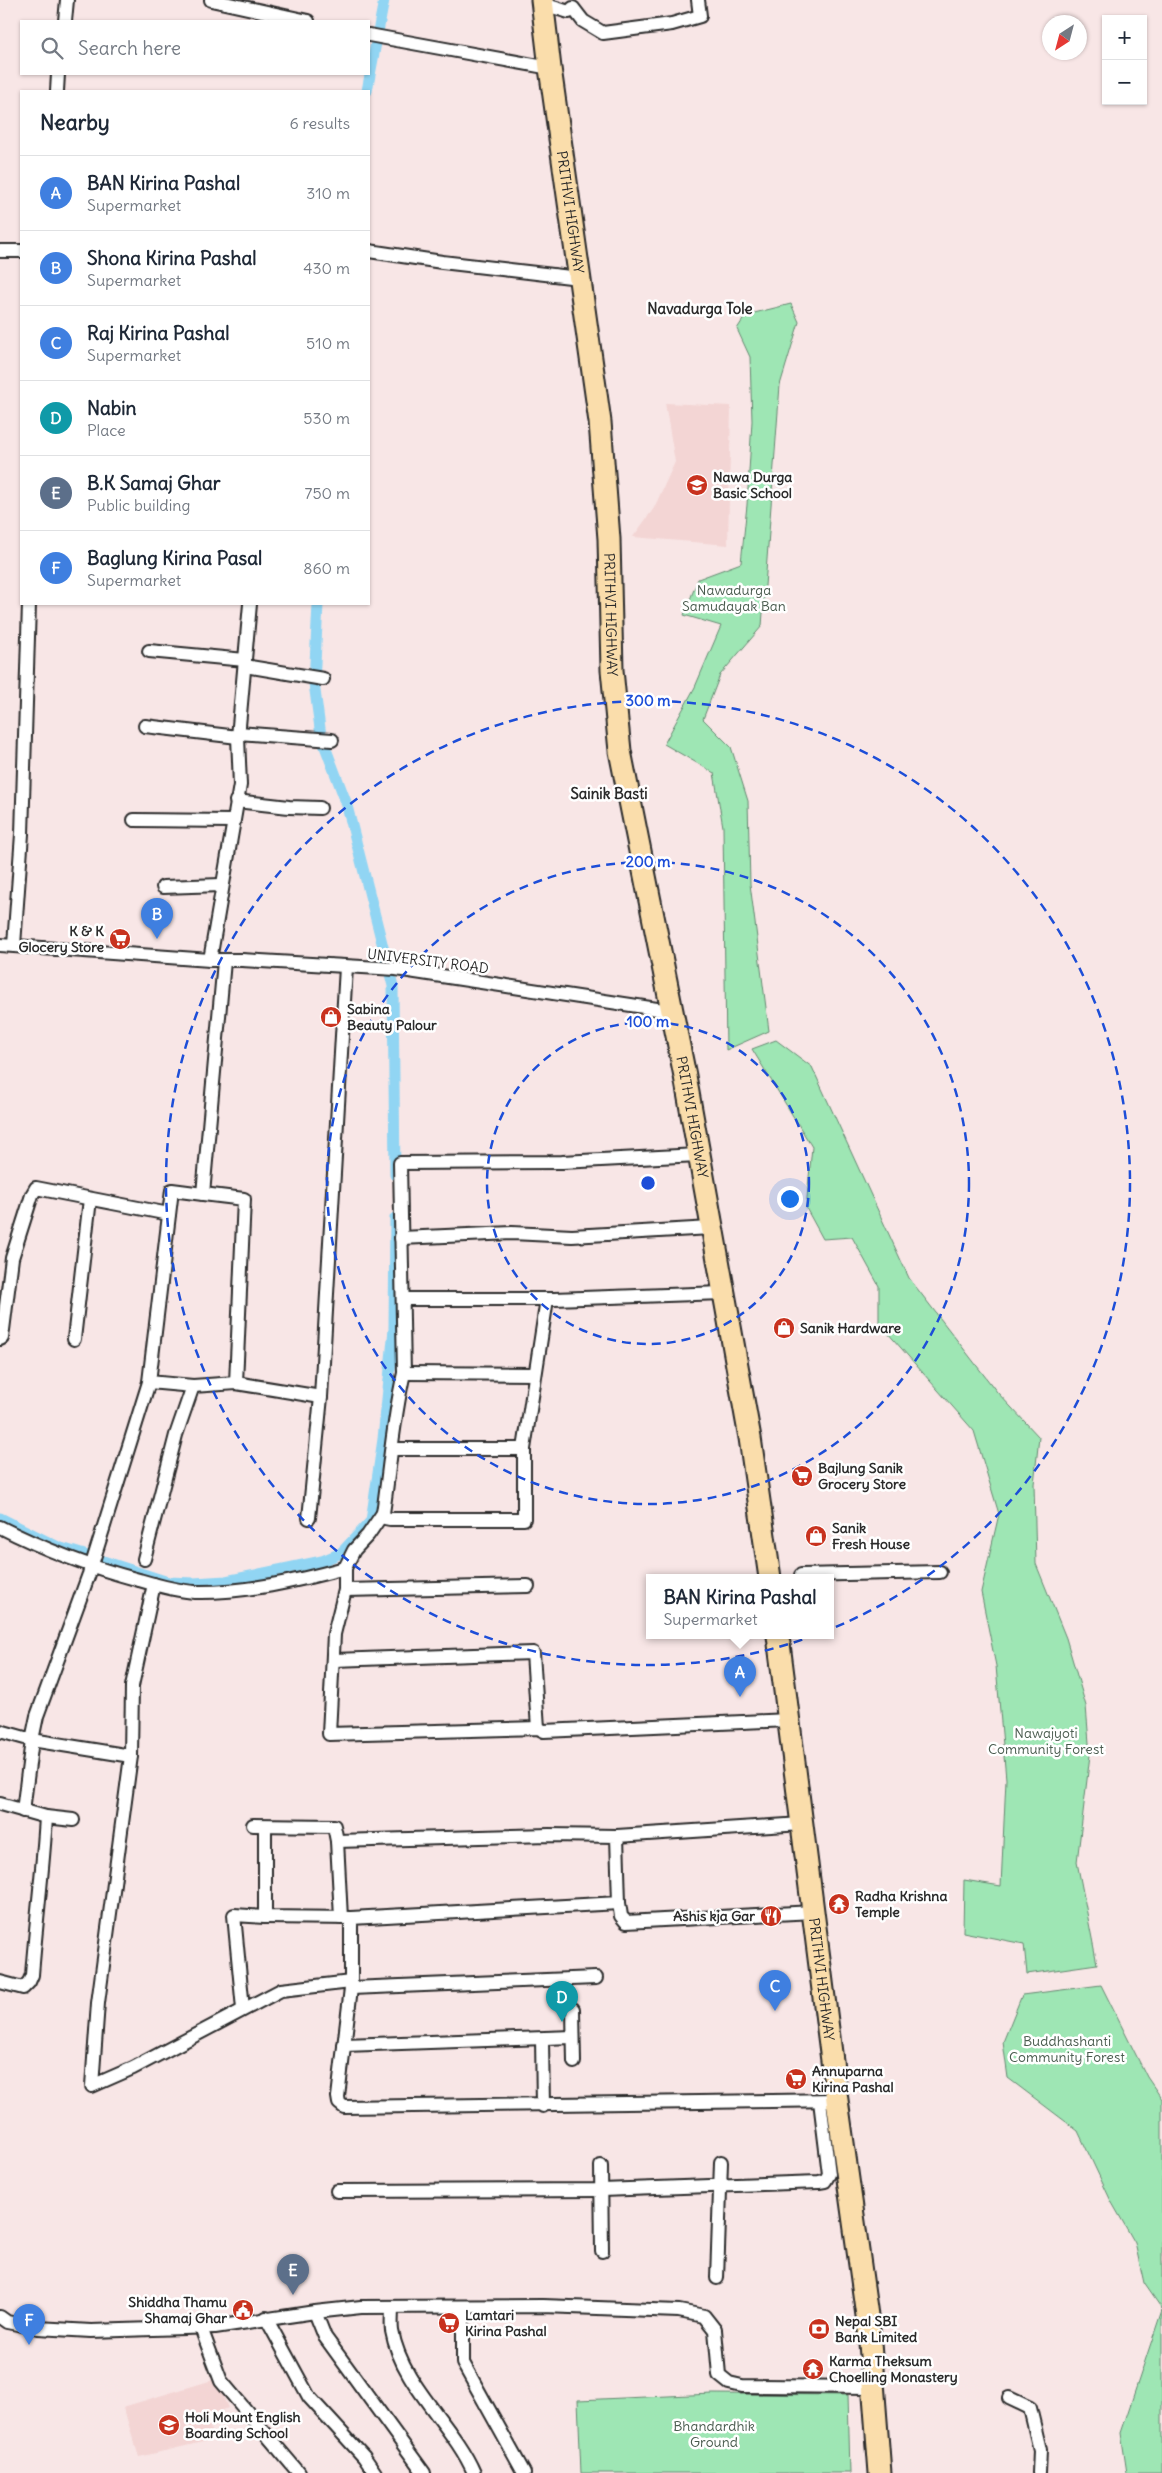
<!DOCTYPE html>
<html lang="en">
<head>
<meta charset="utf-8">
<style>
  body { margin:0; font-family:Delius,sans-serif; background:#f2f2f3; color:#1f2937 }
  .controls { position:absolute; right:15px; top:15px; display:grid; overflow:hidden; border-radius:0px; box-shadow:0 1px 4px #0004 }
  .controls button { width:45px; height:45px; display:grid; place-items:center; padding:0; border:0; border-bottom:1px solid #e0e1e3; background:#fff; color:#1f2937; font:25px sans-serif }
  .compass { position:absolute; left:1042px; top:15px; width:45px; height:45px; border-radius:50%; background:#fff; box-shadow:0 1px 4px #0004; rotate:216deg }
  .you { position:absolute; left:789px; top:1198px; width:18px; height:18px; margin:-12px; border:4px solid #fff; border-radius:50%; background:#1a73e8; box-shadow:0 0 0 8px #1a73e833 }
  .badge { display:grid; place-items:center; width:32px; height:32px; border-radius:50%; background:#0b8043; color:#fff; font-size:16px; font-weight:700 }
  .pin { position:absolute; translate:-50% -41px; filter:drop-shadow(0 1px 2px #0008) }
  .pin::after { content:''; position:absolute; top:26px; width:18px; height:15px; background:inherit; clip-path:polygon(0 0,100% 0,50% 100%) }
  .popup { position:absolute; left:646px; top:1574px; width:188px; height:65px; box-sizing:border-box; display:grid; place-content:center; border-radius:0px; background:#fff; filter:drop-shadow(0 1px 4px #0005); font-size:16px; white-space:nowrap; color:#747a83 }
  .popup b { font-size:19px; color:#1f2937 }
  .popup::after { content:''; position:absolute; left:50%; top:100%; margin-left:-10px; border:10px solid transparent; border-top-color:#fff }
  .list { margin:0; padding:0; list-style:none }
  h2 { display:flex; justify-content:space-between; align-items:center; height:65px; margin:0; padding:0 20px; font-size:21px }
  h2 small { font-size:16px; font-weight:400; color:#747a83 }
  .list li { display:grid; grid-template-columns:32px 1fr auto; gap:15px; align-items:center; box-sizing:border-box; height:75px; padding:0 20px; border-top:1px solid #e0e1e3 }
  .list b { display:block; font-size:19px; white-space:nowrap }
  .list p { margin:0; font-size:16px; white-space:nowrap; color:#747a83 }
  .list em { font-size:16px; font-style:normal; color:#747a83 }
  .icon { flex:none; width:28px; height:28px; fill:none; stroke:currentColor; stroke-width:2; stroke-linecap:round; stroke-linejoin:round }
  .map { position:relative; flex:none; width:1162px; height:2473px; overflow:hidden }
  .search { position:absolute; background:#fff; box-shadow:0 1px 4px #0004; left:20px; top:20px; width:350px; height:55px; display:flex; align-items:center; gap:12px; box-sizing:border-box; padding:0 18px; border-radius:0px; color:#747a83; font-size:19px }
  .panel { position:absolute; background:#fff; box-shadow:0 1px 4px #0004; left:20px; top:90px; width:350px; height:515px; border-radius:0px }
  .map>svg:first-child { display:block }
  .built { fill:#f3d5d4 }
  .green { fill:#9ee6b4; stroke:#648870 }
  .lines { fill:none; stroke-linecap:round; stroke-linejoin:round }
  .canal { stroke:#91d5f3; stroke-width:11 }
  .minor-casing { stroke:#2b2b2b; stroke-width:16 }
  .trunk-casing { stroke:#2b2b2b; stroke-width:25 }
  .minor { stroke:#fff; stroke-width:12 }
  .trunk { stroke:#faddab; stroke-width:21 }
  .ring { fill:none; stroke:#1d4ed8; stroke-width:2.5; stroke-dasharray:9 6 }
  .labels { text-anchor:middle; stroke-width:5; stroke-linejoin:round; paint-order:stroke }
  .street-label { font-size:14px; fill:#2b2b2b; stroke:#fff }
  .poi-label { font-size:14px; font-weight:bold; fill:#2b2b2b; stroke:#fff; text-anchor:start }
  .park-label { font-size:14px; fill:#485a4d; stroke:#fff }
  .neighbourhood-label { font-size:15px; font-weight:bold; fill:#2b2b2b; stroke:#fff }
  .centre { fill:#1d4ed8; stroke:#fff; stroke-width:2.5 }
  .ring-label { font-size:15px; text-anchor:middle; font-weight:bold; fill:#1d4ed8; stroke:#fff; stroke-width:5; stroke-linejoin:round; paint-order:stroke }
</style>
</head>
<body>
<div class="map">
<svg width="1162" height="2473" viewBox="0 0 1162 2473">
  <rect width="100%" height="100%" fill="#f8e6e6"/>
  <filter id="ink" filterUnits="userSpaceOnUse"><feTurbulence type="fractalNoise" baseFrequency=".02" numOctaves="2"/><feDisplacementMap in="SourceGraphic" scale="10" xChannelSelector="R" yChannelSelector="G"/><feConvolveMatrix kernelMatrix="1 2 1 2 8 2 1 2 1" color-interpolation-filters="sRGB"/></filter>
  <g filter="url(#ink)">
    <!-- built -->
    <g class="built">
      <path d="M665,403L731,406L728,545L633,537L654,508L675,462Z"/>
      <path d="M216,2379L228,2408L207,2415L212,2435L211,2440L139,2457L123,2407Z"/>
    </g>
    <!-- green -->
    <g class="green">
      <path d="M791,304L799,322L780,385L762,626L720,675L703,719L731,747L748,801L750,884L769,1031L726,1050L723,827L714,773L664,744L695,687L721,626L684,615L698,579L741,563L747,505L752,421L750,357L737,329L746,315Z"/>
      <path d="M776,1040L812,1067L909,1278L997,1392L1039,1437L1034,1484L1036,1564L1066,1638L1086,1706L1090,1755L1077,1862L1097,1964L1027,1974L1024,1944L963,1932L964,1880L1001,1886L1006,1779L996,1666L981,1592L999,1514L974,1431L879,1323V1286L852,1237L823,1239L806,1208L812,1147L752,1049Z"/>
      <path d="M1101,1985L1147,2077L1162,2099V2309L1144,2283L1135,2243L1111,2201L1078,2131L1008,2078L1003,2042L1022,1995Z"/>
      <path d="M1162,2310V2473H1127L1121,2433Z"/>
      <path d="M713,2394L848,2395L850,2473H581L578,2400Z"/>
    </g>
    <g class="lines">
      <!-- canal -->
      <g class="canal">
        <path d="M367,91L384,0"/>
        <path d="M318,604L314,683L321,736L346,802L393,986L395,1175"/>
        <path d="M0,1518L58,1547L91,1557"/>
        <path d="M100,1560L168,1582L194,1583L226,1581L322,1561L341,1553L371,1521L383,1439L394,1329L395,1218"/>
      </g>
      <!-- minor casing -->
      <g class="minor-casing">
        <g id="minor">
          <path d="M211,0L308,21"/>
          <path d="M543,4L569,12L573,8L583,21L603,33L672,24L700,16L698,0"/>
          <path d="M65,21L67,0"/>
          <path d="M369,35L550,68"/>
          <path d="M57,91L58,74"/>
          <path d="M0,251H21"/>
          <path d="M369,251L442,262L579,278"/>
          <path d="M149,651L245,660"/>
          <path d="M245,666L323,679"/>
          <path d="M145,726L238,737"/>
          <path d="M238,733L332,740"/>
          <path d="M236,801L289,807L320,808"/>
          <path d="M134,820L232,821"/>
          <path d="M163,887L221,885"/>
          <path d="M0,945L210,960H242L396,969L670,1011"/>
          <path d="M14,945L22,834L29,604"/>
          <path d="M210,960L240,785L238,737L250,604"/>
          <path d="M224,961L203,1194L244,1199L236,1383"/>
          <path d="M401,1238L512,1233L572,1236L711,1228"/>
          <path d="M403,1299H554L723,1293"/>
          <path d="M547,1299L524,1449V1519H390L385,1518L383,1513L368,1535L354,1550L345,1568V1590L334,1634L329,1734L538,1728L544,1731L789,1720"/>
          <path d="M0,1339L2,1338L12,1258L32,1195L36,1188L169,1214"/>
          <path d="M74,1339L90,1199"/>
          <path d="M404,1373L535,1374"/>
          <path d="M149,1382L193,1386L236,1383L321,1397"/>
          <path d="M393,1449H524"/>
          <path d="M383,1513C390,1466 393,1420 404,1373L400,1163L562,1162L698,1155"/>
          <path d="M309,1518L321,1397L346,967"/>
          <path d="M0,1527C45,1550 90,1567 139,1580C156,1585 176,1591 195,1592C245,1593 297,1581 345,1568"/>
          <path d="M144,1559L176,1435L193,1386"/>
          <path d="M801,1578V1575L940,1572"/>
          <path d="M154,1584L132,1686L131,1756L98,2003L92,2086L133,2068L281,1990L351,1982"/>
          <path d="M345,1590L528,1586"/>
          <path d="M334,1660L533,1653L538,1728"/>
          <path d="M0,1731L32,1740L131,1756"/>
          <path d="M0,1804L46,1817L73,1820"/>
          <path d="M23,1811L32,1740L37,1716L89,1574L149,1382L172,1190L203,1194"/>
          <path d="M253,1825L334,1826L337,1841L341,1918"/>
          <path d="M265,1826V1917"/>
          <path d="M617,1836L802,1824"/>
          <path d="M337,1841L549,1835L617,1836L619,1903L351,1918V1988L338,2097L339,2103L344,2107L837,2100"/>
          <path d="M619,1903L621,1916L626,1922L814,1912"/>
          <path d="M0,1982L23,1988L29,1982L32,1975C36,1922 43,1870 46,1817"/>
          <path d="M351,1988L596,1978"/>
          <path d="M243,2009L234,1915L265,1917L351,1918"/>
          <path d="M573,2009L574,2062"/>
          <path d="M542,2039L543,2106"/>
          <path d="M344,2045L573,2037"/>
          <path d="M601,2166L602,2251"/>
          <path d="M337,2191L602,2190L819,2182L825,2181L829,2174L820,2101"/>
          <path d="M717,2278L721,2162"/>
          <path d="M463,2307V2363L524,2473"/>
          <path d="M392,2308C392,2315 391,2324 392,2331C402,2386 453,2424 474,2473"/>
          <path d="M315,2312L325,2337L424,2473"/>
          <path d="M0,2317L7,2322L38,2328L91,2331L215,2327L315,2312L361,2307L543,2306L679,2311L704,2316L715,2330L719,2375L729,2383L742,2386L874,2387"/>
          <path d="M266,2318L309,2397L364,2457L375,2473"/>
          <path d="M201,2328L221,2381L299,2473"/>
          <path d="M1009,2398L1030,2408L1040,2450L1039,2473"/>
        </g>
      </g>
      <!-- trunk casing -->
      <g class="trunk-casing">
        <g id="trunk">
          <path id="s1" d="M542,0L550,68L600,422L609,539L612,670L620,751L685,1076L750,1438L770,1578"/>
          <path id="s2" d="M778,1636L837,2100L869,2330L880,2473"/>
        </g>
      </g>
      <!-- minor -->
      <use href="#minor" class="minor"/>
      <!-- trunk -->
      <use href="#trunk" class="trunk"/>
    </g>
  </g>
  <!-- distance rings -->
  <g class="ring">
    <circle cx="648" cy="1183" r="161"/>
    <circle cx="648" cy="1183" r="321"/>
    <circle cx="648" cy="1183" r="482"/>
  </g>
  <!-- icons -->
  <defs>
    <g id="school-disc" transform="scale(1.125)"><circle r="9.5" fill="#c8321e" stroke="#fff"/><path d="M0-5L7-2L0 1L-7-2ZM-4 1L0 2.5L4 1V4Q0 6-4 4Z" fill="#fff"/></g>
    <g id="supermarket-disc" transform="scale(1.125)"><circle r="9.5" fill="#c8321e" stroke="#fff"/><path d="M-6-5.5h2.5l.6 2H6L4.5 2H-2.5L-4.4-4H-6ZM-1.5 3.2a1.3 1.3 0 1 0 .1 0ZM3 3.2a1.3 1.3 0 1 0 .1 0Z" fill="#fff"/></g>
    <g id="shop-disc" transform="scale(1.125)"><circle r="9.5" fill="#c8321e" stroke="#fff"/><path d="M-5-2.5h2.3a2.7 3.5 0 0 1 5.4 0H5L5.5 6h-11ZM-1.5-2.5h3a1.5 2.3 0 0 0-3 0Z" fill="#fff"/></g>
    <g id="temple-disc" transform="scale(1.125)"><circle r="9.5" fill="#c8321e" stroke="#fff"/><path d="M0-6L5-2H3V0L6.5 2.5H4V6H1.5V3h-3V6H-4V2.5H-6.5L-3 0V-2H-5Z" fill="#fff"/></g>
    <g id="restaurant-disc" transform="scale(1.125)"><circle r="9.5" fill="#c8321e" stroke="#fff"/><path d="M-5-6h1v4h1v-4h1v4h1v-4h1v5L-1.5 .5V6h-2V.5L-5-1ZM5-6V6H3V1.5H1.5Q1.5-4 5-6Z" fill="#fff"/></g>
    <g id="civic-disc" transform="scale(1.125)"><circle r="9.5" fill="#c8321e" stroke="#fff"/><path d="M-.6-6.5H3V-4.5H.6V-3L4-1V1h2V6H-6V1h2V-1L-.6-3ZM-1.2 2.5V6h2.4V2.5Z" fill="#fff"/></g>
    <g id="bank-disc" transform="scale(1.125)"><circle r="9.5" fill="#c8321e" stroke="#fff"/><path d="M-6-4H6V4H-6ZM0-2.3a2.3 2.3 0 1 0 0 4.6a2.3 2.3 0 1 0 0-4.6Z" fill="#fff"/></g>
  </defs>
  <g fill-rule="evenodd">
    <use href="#school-disc" x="697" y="485"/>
    <use href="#supermarket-disc" x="120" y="939"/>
    <use href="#shop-disc" x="331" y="1017"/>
    <use href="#shop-disc" x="784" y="1328"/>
    <use href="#supermarket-disc" x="802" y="1476"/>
    <use href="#shop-disc" x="816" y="1536"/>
    <use href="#temple-disc" x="839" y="1904"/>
    <use href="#restaurant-disc" x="771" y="1916"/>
    <use href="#supermarket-disc" x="796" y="2079"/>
    <use href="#civic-disc" x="243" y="2310"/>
    <use href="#supermarket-disc" x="449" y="2323"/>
    <use href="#bank-disc" x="819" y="2329"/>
    <use href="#temple-disc" x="813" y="2369"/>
    <use href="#school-disc" x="169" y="2425"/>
  </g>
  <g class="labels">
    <!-- street labels -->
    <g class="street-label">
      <text dy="5" stroke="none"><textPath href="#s1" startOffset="214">PRITHVI HIGHWAY</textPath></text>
      <text dy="5" stroke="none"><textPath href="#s1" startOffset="619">PRITHVI HIGHWAY</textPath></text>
      <text transform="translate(428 961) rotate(7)" y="5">UNIVERSITY ROAD</text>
      <text dy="5" stroke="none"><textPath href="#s1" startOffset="1129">PRITHVI HIGHWAY</textPath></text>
      <text dy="5" stroke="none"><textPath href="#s2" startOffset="346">PRITHVI HIGHWAY</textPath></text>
    </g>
    <!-- poi labels -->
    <g class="poi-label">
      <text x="713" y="482">Nawa Durga<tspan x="713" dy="16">Basic School</tspan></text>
      <text x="104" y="936" text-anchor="end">K &amp; K<tspan x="104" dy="16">Glocery Store</tspan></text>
      <text x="347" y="1014">Sabina<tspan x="347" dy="16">Beauty Palour</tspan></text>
      <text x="800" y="1333">Sanik Hardware</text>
      <text x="818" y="1473">Bajlung Sanik<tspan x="818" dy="16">Grocery Store</tspan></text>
      <text x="832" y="1533">Sanik<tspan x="832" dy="16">Fresh House</tspan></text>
      <text x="855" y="1901">Radha Krishna<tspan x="855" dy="16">Temple</tspan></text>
      <text x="755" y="1921" text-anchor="end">Ashis kja Gar</text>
      <text x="812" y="2076">Annuparna<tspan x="812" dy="16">Kirina Pashal</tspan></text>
      <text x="227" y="2307" text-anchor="end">Shiddha Thamu<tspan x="227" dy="16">Shamaj Ghar</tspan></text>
      <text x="465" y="2320">Lamtari<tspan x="465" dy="16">Kirina Pashal</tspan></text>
      <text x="835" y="2326">Nepal SBI<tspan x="835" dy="16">Bank Limited</tspan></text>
      <text x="829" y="2366">Karma Theksum<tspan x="829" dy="16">Choelling Monastery</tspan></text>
      <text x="185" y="2422">Holi Mount English<tspan x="185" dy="16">Boarding School</tspan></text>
    </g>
    <!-- park labels -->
    <g class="park-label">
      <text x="734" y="595">Nawadurga<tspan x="734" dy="16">Samudayak Ban</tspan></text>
      <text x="1046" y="1738">Nawajyoti<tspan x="1046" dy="16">Community Forest</tspan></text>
      <text x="1067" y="2046">Buddhashanti<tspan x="1067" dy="16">Community Forest</tspan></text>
      <text x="714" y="2431">Bhandardhik<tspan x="714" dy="16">Ground</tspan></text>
    </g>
    <!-- neighbourhood labels -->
    <g class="neighbourhood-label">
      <text x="700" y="314">Navadurga Tole</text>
      <text x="609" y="799">Sainik Basti</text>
    </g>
  </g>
  <circle cx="648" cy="1183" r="8" class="centre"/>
  <g class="ring-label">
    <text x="648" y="706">300 m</text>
    <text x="648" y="867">200 m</text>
    <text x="648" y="1027">100 m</text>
  </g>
</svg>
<div class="controls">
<button>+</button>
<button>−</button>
</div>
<svg class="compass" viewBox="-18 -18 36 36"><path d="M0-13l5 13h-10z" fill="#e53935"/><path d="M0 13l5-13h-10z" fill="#747a83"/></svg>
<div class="you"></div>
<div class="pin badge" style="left:740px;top:1697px;background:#3f7fe0">A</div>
<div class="popup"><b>BAN Kirina Pashal</b>Supermarket</div>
<div class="pin badge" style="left:157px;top:939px;background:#3f7fe0">B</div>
<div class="pin badge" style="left:775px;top:2011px;background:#3f7fe0">C</div>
<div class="pin badge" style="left:562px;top:2022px;background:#0f9aa8">D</div>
<div class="pin badge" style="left:293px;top:2295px;background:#5c6f8a">E</div>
<div class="pin badge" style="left:29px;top:2345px;background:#3f7fe0">F</div>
<div class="search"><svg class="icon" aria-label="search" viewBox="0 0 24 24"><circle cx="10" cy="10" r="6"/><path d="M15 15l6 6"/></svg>Search here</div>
<section class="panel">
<h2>Nearby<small>6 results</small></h2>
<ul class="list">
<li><span class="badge" style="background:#3f7fe0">A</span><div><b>BAN Kirina Pashal</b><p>Supermarket</p></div><em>310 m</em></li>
<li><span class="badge" style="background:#3f7fe0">B</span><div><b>Shona Kirina Pashal</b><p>Supermarket</p></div><em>430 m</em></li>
<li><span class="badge" style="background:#3f7fe0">C</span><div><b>Raj Kirina Pashal</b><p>Supermarket</p></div><em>510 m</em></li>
<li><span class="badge" style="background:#0f9aa8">D</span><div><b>Nabin</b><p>Place</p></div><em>530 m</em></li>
<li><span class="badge" style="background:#5c6f8a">E</span><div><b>B.K Samaj Ghar</b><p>Public building</p></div><em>750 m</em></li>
<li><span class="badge" style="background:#3f7fe0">F</span><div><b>Baglung Kirina Pasal</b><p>Supermarket</p></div><em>860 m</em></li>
</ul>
</section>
</div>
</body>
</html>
